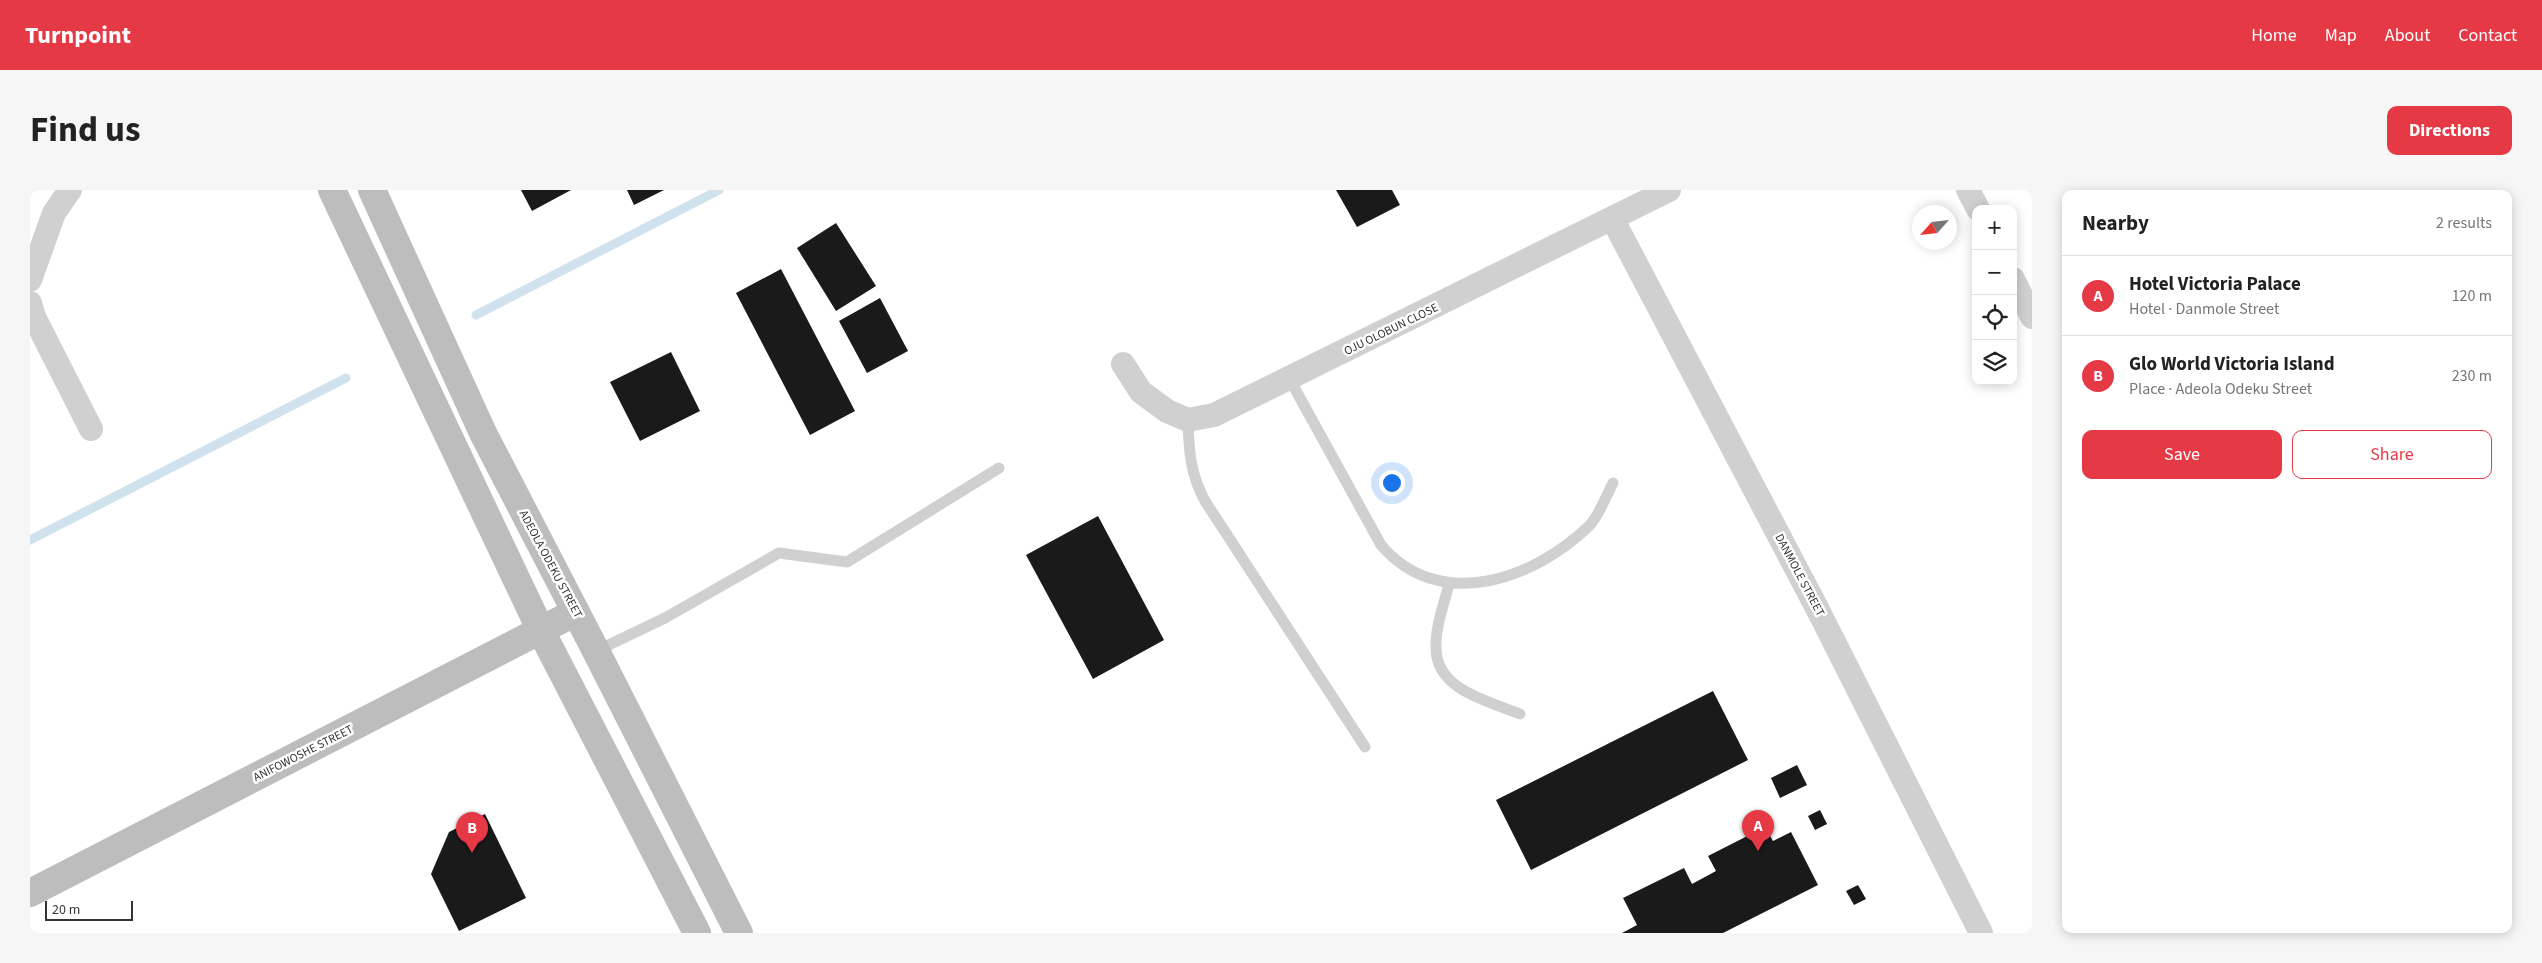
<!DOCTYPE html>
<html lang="en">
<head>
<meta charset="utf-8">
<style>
  body { margin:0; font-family:"Source Sans 3",sans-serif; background:#f6f6f6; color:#222 }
  .controls { position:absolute; right:15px; top:15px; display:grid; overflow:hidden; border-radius:10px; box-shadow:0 2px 12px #0003 }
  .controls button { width:45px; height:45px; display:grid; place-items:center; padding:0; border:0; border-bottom:1px solid #e0e0e0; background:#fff; color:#222; font:25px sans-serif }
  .compass { position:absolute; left:1882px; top:15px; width:45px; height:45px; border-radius:50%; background:#fff; box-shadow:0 2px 12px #0003; rotate:243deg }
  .scale { position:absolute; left:15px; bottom:12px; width:88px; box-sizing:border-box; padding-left:5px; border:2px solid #333; border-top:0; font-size:14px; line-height:18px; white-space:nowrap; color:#333; -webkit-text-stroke:4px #fff; paint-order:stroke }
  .you { position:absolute; left:1361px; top:292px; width:18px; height:18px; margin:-12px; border:4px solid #fff; border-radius:50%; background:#1a73e8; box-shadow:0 0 0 8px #1a73e833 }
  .badge { display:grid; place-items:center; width:32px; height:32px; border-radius:50%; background:#e63946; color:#fff; font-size:16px; font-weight:700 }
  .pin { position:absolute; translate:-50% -41px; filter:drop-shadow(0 1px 2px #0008) }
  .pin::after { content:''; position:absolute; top:26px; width:18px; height:15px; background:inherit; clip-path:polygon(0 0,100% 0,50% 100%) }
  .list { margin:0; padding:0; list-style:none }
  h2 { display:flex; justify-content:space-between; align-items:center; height:65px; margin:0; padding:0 20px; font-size:21px }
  h2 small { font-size:16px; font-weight:400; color:#767676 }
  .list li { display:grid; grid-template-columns:32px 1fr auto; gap:15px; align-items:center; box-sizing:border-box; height:80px; padding:0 20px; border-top:1px solid #e0e0e0 }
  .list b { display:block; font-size:19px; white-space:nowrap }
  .list p { margin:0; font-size:16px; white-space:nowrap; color:#767676 }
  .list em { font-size:16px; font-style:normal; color:#767676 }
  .actions { display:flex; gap:10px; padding:15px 20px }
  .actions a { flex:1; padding:11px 0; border:1px solid #e63946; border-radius:10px; text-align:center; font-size:18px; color:#e63946 }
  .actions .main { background:#e63946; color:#fff }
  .icon { flex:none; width:28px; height:28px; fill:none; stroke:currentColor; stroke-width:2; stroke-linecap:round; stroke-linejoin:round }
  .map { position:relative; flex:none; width:2002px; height:743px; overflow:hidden; border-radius:10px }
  header { display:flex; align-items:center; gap:30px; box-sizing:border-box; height:70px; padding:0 25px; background:#e63946; color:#fff }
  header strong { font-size:24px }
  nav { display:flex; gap:28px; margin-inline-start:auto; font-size:18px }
  .intro { display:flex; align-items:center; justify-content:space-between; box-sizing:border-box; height:120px; padding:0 30px }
  h1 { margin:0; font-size:35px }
  .button { padding:12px 22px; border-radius:10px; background:#e63946; color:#fff; font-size:18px; font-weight:700 }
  main { display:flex; gap:30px; padding:0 30px }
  aside { flex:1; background:#fff; border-radius:10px; box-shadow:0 2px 12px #0003 }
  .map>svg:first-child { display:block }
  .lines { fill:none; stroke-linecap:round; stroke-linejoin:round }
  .stream { stroke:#cfe2ee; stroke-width:9 }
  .building { fill:#1a1a1a }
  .lane { stroke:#d0d0d0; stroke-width:11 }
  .street { stroke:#d0d0d0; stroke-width:24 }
  .secondary { stroke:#bdbdbd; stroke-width:28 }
  .labels { text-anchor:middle; stroke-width:5; stroke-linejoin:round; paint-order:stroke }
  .street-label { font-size:12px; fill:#333; stroke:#fff }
</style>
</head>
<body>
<header>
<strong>Turnpoint</strong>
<nav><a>Home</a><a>Map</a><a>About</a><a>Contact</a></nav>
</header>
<div class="intro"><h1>Find us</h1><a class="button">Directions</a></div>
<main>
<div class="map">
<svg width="2002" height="743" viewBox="0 0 2002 743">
  <rect width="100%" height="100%" fill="#fff"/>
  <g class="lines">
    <!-- stream -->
    <g class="stream">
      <path d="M446,125L689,0"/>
      <path d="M0,350L316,188"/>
    </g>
  </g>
  <!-- building -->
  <g class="building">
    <path d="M491,0H541L502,21Z"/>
    <path d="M597,0H634L604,15Z"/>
    <path d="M1306,0H1362L1370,15L1327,37Z"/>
    <path d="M806,33L846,96L806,121L767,58Z"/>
    <path d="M751,79L825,221L780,245L706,103Z"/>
    <path d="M850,108L878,161L837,183L809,131Z"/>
    <path d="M641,162L670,221L610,251L580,192Z"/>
    <path d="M1068,326L1134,450L1063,489L996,365Z"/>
    <path d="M1683,501L1718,570L1501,680L1466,610Z"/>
    <path d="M1767,575L1777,595L1750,608L1741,588Z"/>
    <path d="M1790,620L1797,634L1785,640L1778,626Z"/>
    <path d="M455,624L496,708L429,741L401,684L419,642Z"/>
    <path d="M1735,637L1743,651L1761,642L1788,695L1693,743H1592L1607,735L1593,708L1654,678L1662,694L1686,681L1678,666Z"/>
    <path d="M1828,695L1836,709L1824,715L1816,701Z"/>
  </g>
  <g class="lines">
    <!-- lane -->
    <g class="lane">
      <path d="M1259,188L1351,355C1409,423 1503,390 1559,336C1569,326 1576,306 1583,293"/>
      <path d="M1158,230C1159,262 1160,283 1175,311L1335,557"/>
      <path d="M1419,394C1414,414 1405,438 1406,458C1406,500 1458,511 1490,524"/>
      <path d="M566,461L635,428L749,363L817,372L969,278"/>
    </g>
    <!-- street -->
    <g class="street">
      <path d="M1938,0L1948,19"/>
      <path d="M1583,30L1788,420L1951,743"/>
      <path d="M1983,89L2002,127"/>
      <path d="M0,90L24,23L40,0"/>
      <path d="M0,113L4,127L61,239"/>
      <path d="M1093,174L1111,202L1137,221L1158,230L1184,225L1639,0"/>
    </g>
    <!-- secondary -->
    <g class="secondary">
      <path d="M302,0L511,441L667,743"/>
      <path d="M342,0L453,243L566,461L709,743"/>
      <path d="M0,703L546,422"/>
    </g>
  </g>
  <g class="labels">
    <!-- street labels -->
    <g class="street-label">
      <text transform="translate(1361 139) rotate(-26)" y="4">OJU OLOBUN CLOSE</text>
      <text transform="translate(521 374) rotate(62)" y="4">ADEOLA ODEKU STREET</text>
      <text transform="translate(1770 385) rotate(62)" y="4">DANMOLE STREET</text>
      <text transform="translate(273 563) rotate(-27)" y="4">ANIFOWOSHE STREET</text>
    </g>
  </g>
</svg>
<div class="controls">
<button>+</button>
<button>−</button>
<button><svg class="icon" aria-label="locate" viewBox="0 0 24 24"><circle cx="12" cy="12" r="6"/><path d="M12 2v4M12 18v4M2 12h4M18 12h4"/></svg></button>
<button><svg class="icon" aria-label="layers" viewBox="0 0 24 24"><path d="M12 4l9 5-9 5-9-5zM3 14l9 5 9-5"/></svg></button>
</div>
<svg class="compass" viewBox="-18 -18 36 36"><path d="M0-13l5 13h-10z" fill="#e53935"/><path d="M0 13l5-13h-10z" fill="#767676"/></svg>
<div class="scale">20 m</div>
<div class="you"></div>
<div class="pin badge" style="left:1728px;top:661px">A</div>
<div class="pin badge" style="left:442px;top:663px">B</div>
</div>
<aside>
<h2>Nearby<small>2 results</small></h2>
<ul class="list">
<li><span class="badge">A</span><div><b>Hotel Victoria Palace</b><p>Hotel · Danmole Street</p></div><em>120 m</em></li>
<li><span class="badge">B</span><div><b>Glo World Victoria Island</b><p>Place · Adeola Odeku Street</p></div><em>230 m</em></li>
</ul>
<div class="actions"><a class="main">Save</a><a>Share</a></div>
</aside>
</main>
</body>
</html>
